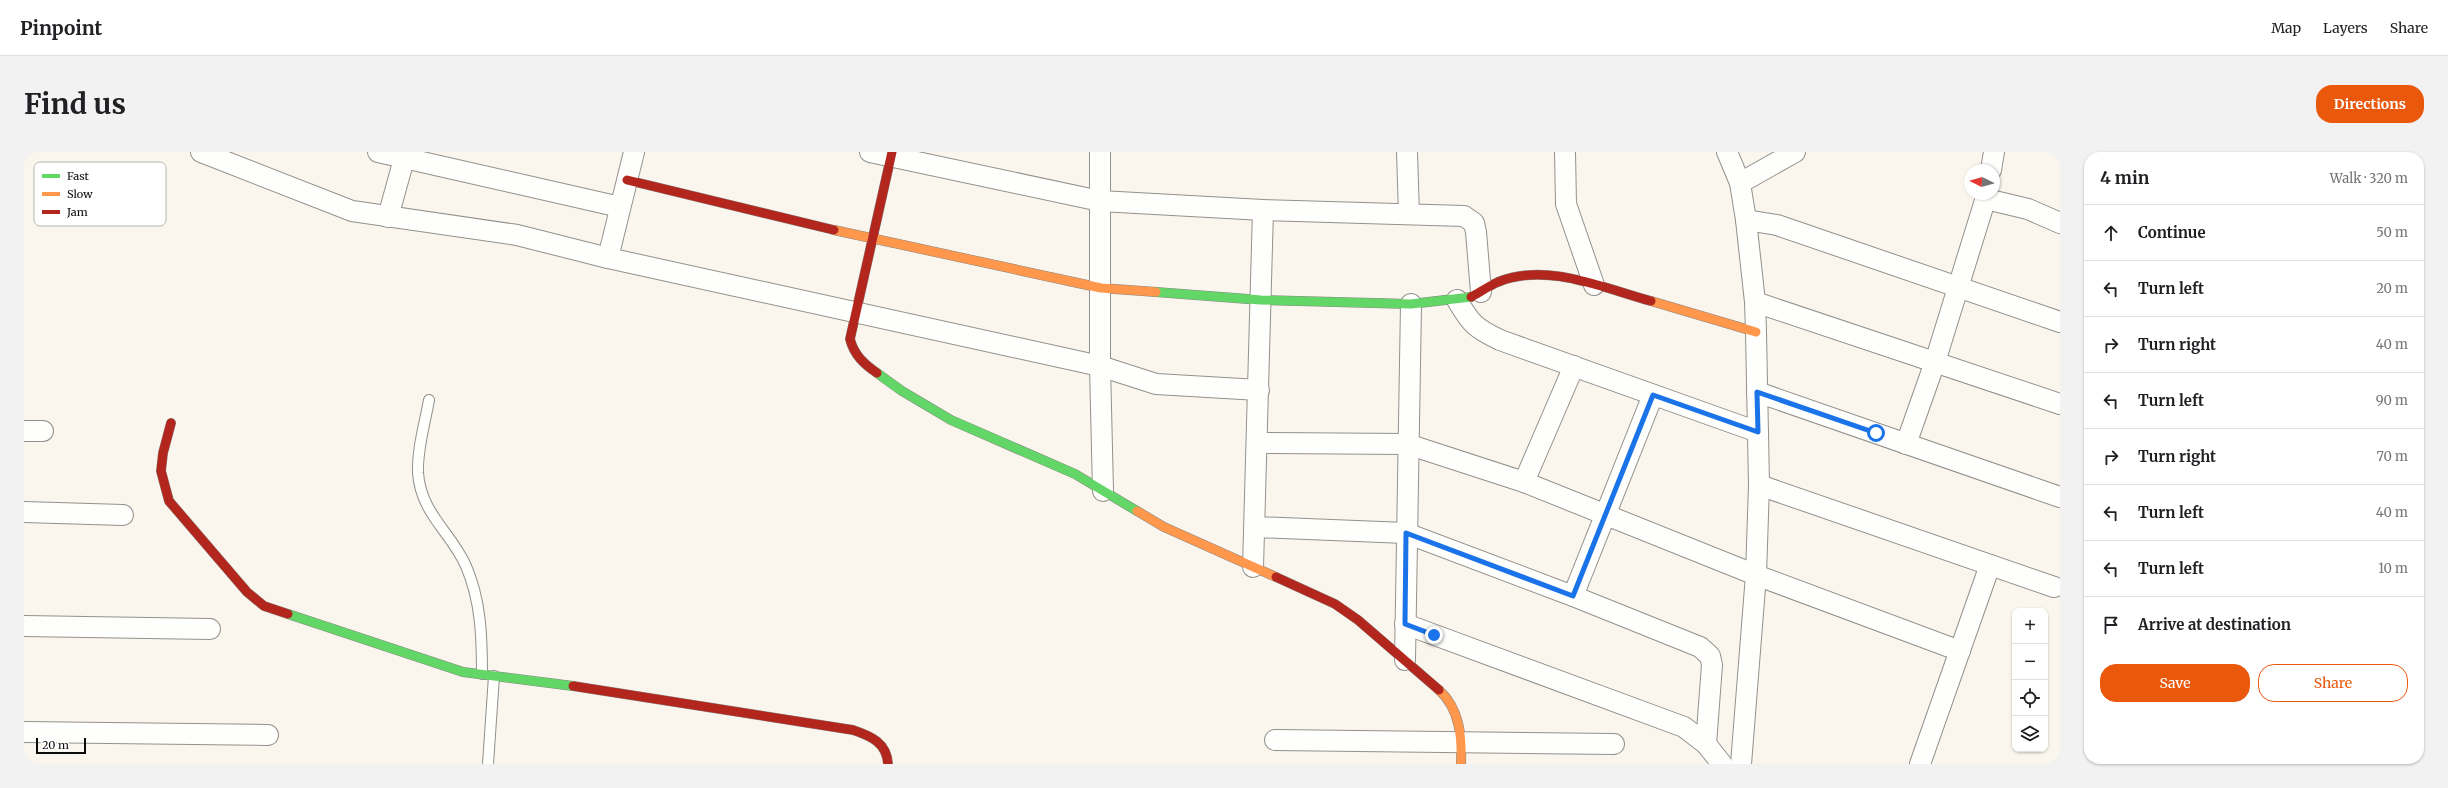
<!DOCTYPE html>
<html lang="en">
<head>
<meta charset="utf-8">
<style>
  body { margin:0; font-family:Merriweather,serif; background:#f2f2f2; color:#202124 }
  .controls { position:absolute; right:12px; bottom:12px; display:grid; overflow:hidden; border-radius:8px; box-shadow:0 1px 3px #0004 }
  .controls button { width:36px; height:36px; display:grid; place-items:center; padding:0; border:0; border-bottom:1px solid #e0e0e0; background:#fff; color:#202124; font:20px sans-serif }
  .compass { position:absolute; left:1940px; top:12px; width:36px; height:36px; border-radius:50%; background:#fff; box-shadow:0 1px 3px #0004; rotate:275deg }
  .scale { position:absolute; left:12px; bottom:10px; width:50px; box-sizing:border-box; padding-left:4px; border:2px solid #0b0b0b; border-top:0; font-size:11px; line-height:14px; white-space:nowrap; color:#0b0b0b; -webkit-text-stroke:3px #fff; paint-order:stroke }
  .stop { position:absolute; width:12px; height:12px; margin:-9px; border:3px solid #1a73e8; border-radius:50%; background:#fff }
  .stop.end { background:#1a73e8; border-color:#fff; box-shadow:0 1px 4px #0008 }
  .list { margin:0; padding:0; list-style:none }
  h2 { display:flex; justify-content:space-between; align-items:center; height:52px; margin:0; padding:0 16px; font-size:17px }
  h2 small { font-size:13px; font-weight:400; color:#757577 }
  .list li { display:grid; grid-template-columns:26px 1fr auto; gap:12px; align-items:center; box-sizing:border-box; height:56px; padding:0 16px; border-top:1px solid #e0e0e0 }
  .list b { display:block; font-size:15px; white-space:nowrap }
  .list em { font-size:13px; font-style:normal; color:#757577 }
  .actions { display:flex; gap:8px; padding:12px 16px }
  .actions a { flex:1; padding:9px 0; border:1px solid #ea580c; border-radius:16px; text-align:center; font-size:14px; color:#ea580c }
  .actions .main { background:#ea580c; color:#fff }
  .icon { flex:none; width:22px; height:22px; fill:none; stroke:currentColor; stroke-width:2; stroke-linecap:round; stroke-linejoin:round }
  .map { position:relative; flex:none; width:2036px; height:612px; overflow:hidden; border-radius:16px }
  header { display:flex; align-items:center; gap:24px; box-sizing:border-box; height:56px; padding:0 20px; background:#fff; border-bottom:1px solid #e0e0e0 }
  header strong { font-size:19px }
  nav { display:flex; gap:22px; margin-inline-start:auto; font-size:14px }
  .intro { display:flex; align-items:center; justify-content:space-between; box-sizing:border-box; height:96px; padding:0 24px }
  h1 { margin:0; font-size:28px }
  .button { padding:10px 18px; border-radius:16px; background:#ea580c; color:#fff; font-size:14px; font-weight:700 }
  main { display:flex; gap:24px; padding:0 24px }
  aside { flex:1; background:#fff; border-radius:16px; box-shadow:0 1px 3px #0004 }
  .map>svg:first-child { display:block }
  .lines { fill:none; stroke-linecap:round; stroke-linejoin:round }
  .lane-casing { stroke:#93918d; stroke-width:12 }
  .street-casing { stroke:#93918d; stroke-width:22 }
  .fast-casing { stroke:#898783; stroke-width:10 }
  .slow-casing { stroke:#898783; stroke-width:10 }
  .jam-casing { stroke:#898783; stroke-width:10 }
  .lane { stroke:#fefefc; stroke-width:10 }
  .street { stroke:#fefefc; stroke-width:20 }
  .fast { stroke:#63d668; stroke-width:9 }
  .slow { stroke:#ff974d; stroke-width:9 }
  .jam { stroke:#b3261e; stroke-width:9 }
  .route { stroke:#1a73e8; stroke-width:5 }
  .key { fill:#fff; stroke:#b6b6b6; stroke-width:1 }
  .key-label { font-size:11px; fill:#0b0b0b }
</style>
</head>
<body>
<header>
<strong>Pinpoint</strong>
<nav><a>Map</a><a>Layers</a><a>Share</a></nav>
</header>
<div class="intro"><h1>Find us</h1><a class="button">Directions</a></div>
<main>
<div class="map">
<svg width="2036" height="612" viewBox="0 0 2036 612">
  <rect width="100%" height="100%" fill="#faf6ed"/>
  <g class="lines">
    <!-- lane casing -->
    <g class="lane-casing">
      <g id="lane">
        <path d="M405,248C401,271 393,297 394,321C397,362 427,380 442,414C457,449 458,485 458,522"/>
        <path d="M464,612L470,524"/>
      </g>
    </g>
    <!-- street casing -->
    <g class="street-casing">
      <g id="street">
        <path d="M177,0L328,59L493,83L584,106L1076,214L1132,232L1235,238"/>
        <path d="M354,0L596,55"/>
        <path d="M846,0L1076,49L1239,58L1440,64L1450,71L1452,80L1457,140"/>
        <path d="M1076,0V214L1079,339"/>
        <path d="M1383,0L1385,62"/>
        <path d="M1541,0L1542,52L1570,133"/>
        <path d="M1703,0L1716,31L1722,68L1731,150L1732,180L1735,333L1732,423L1717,612"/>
        <path d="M1967,18L1970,0"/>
        <path d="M1716,31L1771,0"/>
        <path d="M1962,47L2004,57L2036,71"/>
        <path d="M364,65L380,7"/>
        <path d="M1722,68L1753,73L2036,170"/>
        <path d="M584,106L610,0"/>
        <path d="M1433,148C1447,172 1451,176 1476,188L1734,280"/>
        <path d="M1731,150L2036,252"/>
        <path d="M1733,240L2036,345"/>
        <path d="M0,279H19"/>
        <path d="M1234,291L1383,292L1500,330L1732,423L1936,499"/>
        <path d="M1882,292L1911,210L1963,42"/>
        <path d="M1500,330L1550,214"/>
        <path d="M1735,333L2030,435"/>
        <path d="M0,360L99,363"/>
        <path d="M1231,375L1382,381L1549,444L1676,495L1686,504L1688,513L1682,592"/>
        <path d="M1229,415L1239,58"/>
        <path d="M1549,444L1629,243"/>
        <path d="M1381,472L1660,575L1682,592L1698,612"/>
        <path d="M0,474L186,477"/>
        <path d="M1381,508L1387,152"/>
        <path d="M0,580L244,583"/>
        <path d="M1251,588L1590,592"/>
        <path d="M1896,612L1966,413"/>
      </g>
    </g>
    <!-- fast casing -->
    <g class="fast-casing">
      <g id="fast">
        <path d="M1132,140L1237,148L1387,152L1447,145"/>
        <path d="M853,221L878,239L927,268L1051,322L1113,359"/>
        <path d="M264,462L439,520L549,534"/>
      </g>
    </g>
    <!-- slow casing -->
    <g class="slow-casing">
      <g id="slow">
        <path d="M810,78L1077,136L1132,140"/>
        <path d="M1627,149L1732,180"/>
        <path d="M1113,359L1140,375L1252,425"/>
        <path d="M1415,538C1436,557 1438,585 1437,612"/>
      </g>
    </g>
    <!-- jam casing -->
    <g class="jam-casing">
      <g id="jam">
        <path d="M603,28L810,78"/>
        <path d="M1447,145C1456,140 1465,134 1474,130C1523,110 1579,136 1627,149"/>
        <path d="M853,221C840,212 830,203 826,187L868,0"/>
        <path d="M147,271L139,301L137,319L145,349L223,440L240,454L264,462"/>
        <path d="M1252,425L1311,452L1334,468L1415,538"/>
        <path d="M549,534L829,578C847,584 863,591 864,612"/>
      </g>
    </g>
    <!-- lane -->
    <use href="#lane" class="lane"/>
    <!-- street -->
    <use href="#street" class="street"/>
    <!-- fast -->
    <use href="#fast" class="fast"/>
    <!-- slow -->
    <use href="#slow" class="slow"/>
    <!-- jam -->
    <use href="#jam" class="jam"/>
  </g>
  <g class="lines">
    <!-- route -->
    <path class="route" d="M1410,483L1381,472L1382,381L1549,444L1629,243L1734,280L1733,240L1852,281"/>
  </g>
  <!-- legend -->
  <rect x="10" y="10" width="132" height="64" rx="6" class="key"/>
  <rect x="18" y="22" width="18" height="4" fill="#63d668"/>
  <rect x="18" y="40" width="18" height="4" fill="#ff974d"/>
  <rect x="18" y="58" width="18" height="4" fill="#b3261e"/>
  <g class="key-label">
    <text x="43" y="28">Fast</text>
    <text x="43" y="46">Slow</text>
    <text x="43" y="64">Jam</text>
  </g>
</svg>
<div class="controls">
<button>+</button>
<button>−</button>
<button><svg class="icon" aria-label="locate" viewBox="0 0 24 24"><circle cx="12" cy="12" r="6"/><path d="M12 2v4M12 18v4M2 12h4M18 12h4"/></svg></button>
<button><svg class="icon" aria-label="layers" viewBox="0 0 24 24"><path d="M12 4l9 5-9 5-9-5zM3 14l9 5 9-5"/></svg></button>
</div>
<svg class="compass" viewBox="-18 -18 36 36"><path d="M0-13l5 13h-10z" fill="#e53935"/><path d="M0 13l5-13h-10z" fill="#757577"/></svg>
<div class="scale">20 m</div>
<div class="stop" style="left:1852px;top:281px"></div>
<div class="stop end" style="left:1410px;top:483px"></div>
</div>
<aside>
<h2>4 min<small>Walk · 320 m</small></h2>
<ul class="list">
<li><svg class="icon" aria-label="ahead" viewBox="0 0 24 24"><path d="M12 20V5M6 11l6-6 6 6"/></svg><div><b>Continue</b></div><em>50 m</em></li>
<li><svg class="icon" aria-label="left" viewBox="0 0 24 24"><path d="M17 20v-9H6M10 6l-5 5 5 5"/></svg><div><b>Turn left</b></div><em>20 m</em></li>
<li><svg class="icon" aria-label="right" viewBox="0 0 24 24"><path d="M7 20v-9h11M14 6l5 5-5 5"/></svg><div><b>Turn right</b></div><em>40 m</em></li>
<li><svg class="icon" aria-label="left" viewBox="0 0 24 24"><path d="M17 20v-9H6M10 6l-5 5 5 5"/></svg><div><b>Turn left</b></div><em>90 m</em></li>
<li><svg class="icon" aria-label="right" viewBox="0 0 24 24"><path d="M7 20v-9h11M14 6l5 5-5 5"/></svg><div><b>Turn right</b></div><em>70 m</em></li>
<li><svg class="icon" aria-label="left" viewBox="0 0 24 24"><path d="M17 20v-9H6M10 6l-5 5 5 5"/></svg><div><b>Turn left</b></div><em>40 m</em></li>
<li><svg class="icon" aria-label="left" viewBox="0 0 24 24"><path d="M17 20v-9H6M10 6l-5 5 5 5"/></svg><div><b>Turn left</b></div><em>10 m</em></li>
<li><svg class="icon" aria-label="arrive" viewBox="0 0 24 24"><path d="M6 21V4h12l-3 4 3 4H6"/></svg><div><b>Arrive at destination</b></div></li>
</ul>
<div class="actions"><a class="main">Save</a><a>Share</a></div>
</aside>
</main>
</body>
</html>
